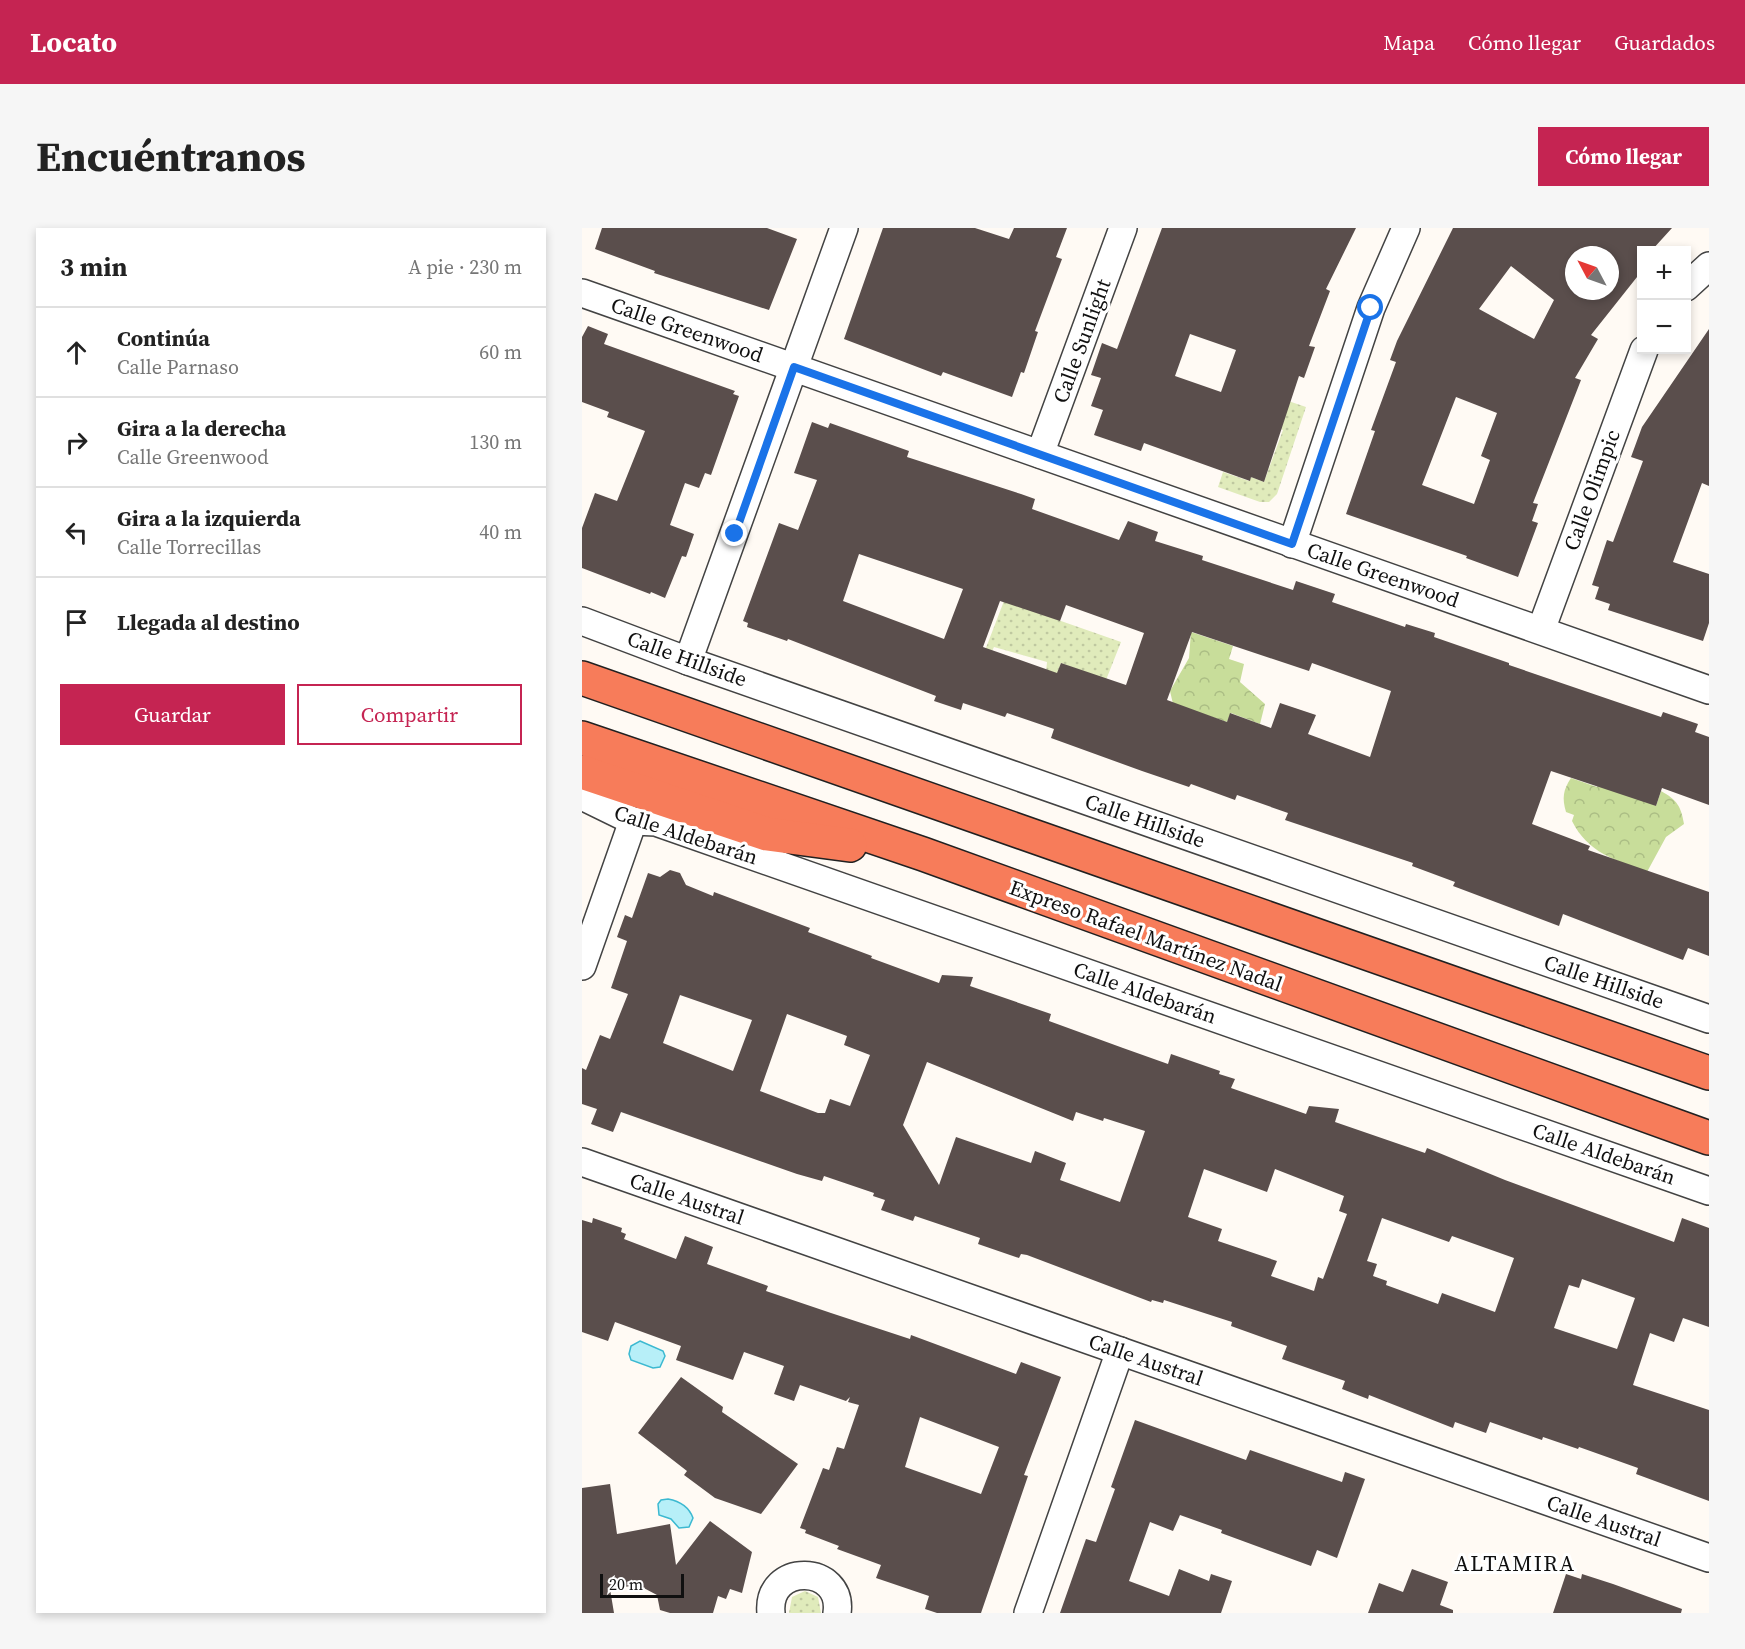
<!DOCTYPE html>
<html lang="es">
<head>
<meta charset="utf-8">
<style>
  body { margin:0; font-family:"Source Serif 4",serif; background:#f6f6f6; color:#222 }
  .controls { position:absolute; right:18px; top:18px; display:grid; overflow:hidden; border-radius:0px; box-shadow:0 3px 9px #0003 }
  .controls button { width:54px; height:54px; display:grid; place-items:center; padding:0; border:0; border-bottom:2px solid #e0e0e0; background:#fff; color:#222; font:30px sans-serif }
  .compass { position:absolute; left:983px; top:18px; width:54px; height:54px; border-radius:50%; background:#fff; box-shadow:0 3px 9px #0003; rotate:311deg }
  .scale { position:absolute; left:18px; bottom:15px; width:84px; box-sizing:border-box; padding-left:6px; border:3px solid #101010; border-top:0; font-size:16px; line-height:21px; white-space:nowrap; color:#101010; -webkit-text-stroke:4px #fff; paint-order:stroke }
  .stop { position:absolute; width:18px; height:18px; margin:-14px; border:4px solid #1a73e8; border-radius:50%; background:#fff }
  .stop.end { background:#1a73e8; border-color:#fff; box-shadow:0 2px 6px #0008 }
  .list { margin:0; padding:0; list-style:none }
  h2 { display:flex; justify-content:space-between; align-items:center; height:78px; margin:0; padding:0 24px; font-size:26px }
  h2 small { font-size:20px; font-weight:400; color:#767676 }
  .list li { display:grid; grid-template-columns:39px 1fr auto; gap:18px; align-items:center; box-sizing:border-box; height:90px; padding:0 24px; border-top:2px solid #e0e0e0 }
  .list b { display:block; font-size:22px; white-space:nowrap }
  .list p { margin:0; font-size:20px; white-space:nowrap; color:#767676 }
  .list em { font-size:20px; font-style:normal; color:#767676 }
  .actions { display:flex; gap:12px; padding:18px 24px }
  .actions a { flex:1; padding:14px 0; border:2px solid #c52452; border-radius:0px; text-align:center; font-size:21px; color:#c52452 }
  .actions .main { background:#c52452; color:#fff }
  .icon { flex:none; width:33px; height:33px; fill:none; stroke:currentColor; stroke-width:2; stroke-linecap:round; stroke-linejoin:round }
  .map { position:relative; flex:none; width:1127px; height:1385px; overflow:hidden; border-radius:0px }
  header { display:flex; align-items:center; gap:36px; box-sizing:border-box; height:84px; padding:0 30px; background:#c52452; color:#fff }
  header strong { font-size:28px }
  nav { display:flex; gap:33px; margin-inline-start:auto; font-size:21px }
  .intro { display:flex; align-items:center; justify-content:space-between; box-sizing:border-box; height:144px; padding:0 36px }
  h1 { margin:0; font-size:42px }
  .button { padding:15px 27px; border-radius:0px; background:#c52452; color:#fff; font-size:21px; font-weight:700 }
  main { display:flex; gap:36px; padding:0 36px }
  aside { flex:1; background:#fff; border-radius:0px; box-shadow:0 3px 9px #0003 }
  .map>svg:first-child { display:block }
  .grass { fill:url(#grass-dots) }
  .forest { fill:url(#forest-crowns) }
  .water { fill:#b7eff8; stroke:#3cb9d1; stroke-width:1.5 }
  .building { fill:#5a4e4c; fill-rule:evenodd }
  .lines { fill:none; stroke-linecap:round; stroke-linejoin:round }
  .minor-casing { stroke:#434343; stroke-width:30 }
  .highway-casing { stroke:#212121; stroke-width:36 }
  .minor { stroke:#fff; stroke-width:27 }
  .highway { stroke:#f77c5a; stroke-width:33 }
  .route { stroke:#1a73e8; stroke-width:8 }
  .labels { text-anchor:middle; stroke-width:6; stroke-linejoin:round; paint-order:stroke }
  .street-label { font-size:21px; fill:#101010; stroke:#fff }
  .neighbourhood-label { font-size:22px; letter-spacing:1.5px; fill:#101010; stroke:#fff }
</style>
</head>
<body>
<header>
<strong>Locato</strong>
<nav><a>Mapa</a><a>Cómo llegar</a><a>Guardados</a></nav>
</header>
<div class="intro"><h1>Encuéntranos</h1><a class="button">Cómo llegar</a></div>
<main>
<aside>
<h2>3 min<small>A pie · 230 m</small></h2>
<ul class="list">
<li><svg class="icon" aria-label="ahead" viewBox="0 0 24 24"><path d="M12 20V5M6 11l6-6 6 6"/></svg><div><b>Continúa</b><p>Calle Parnaso</p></div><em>60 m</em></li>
<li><svg class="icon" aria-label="right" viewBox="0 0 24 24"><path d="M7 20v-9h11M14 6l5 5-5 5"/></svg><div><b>Gira a la derecha</b><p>Calle Greenwood</p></div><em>130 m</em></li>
<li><svg class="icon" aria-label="left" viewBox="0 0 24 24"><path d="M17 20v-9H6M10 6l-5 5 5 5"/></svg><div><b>Gira a la izquierda</b><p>Calle Torrecillas</p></div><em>40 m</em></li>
<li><svg class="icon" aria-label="arrive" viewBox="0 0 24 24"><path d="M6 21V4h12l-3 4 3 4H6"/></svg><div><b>Llegada al destino</b></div></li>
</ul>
<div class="actions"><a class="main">Guardar</a><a>Compartir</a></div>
</aside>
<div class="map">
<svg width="1127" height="1385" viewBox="0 0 1127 1385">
  <defs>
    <pattern id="grass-dots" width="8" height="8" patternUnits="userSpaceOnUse" patternTransform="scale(1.5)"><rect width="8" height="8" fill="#e0ebbb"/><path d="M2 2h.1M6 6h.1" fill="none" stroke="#bfc8a0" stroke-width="1.8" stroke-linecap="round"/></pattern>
    <pattern id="forest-crowns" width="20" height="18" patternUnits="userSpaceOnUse" patternTransform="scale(1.5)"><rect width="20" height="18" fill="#c8dd9a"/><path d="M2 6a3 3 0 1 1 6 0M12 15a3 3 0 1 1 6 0" fill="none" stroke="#abbd84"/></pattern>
  </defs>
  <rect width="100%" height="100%" fill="#fffaf4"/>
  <!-- grass -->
  <g class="grass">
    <path d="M671,161L724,179L695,266L687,274H678L636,259L641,244L667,253L669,249L682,254L701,202L661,187Z"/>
    <path d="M422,373L539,414L524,452L479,435L460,488L465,434L412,419L408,427L402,425Z"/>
    <path d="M223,1363L236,1369L239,1385H207L210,1369Z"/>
  </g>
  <!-- forest -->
  <g class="forest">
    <path d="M609,404L651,418L647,431L662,436L658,454L683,476L678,496L649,485L645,494L591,476L588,463L607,430Z"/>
    <path d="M1020,547L1074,578L1079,563C1095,572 1099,578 1102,596L1084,609L1065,644C1033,632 1006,625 990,593L992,587L984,584C980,570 981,562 989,550L1015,559Z"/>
  </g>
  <!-- water -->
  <g class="water">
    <path d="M58,1113L81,1123L83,1128L78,1139L71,1140L49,1132L47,1126L49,1118Z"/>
    <path d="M86,1271C97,1273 107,1279 111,1290L107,1299L97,1300L89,1291L77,1287L76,1276L79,1272Z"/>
  </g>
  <!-- building -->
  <g class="building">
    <path d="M20,0H185L215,11L187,82L72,45L73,43L13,21Z"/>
    <path d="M301,0H393L427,11L432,0H485L474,29L480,31L453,103L456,104L442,145L439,144L430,169L361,144L359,148L262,111Z"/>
    <path d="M580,0H774L744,61L748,63L727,118L733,119L722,150L717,148L682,254L669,249L668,253L562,215L559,223L512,207L521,182L509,178L519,150L509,147L520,115L535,121ZM608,106L654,122L639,164L593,148Z"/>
    <path d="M871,0H1090L1070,22H1059V44L1009,107L1016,111L993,150L999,152L951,275L956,276L950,293L956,295L936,349L884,330L885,328L764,286L793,203L789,202L814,134L808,132L815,113ZM992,27H1028V63H992ZM929,38L972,72L952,111L897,81ZM874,169L915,185L899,228L908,232L892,276L840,257Z"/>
    <path d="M6,98L26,106L22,116L153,163L151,166L157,168L129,247L123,245L117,260L103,255L88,297L112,306L104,329L100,328L83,370L69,364L68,366L0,340V300L13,265L35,273L63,203L25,189L27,184L0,174V109Z"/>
    <path d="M1127,101V258L1120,255L1091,334L1127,346V395L1121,413L1026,382L1028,376L1013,371L1017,359L1010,357L1025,312L1031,314L1061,233L1049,229L1060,199Z"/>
    <path d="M230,194L246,200L248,195L327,223L325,229L439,266L453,271L450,281L537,312L546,293L576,304L573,313L621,328L620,332L711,362L714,353L753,366L750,374L823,399L824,396L853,405L852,409L927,435V437L1079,489L1081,484L1116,496L1113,504L1127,509V577L1080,560L1074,578L969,543L950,596L1008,618L1006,622L1127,664V728L1106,720L1101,732L981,686L977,698L871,658L873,654L830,638L831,635L703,592L706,585L655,567L653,572L609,556L607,559L560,543L469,510L472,501L425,485L423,489L381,475L379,482L352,473L354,468L206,411L205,413L165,399L166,395L161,393L197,295L216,302L235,252L212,245ZM277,326L381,361L362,411L261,373ZM418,373L478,393L484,377L562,405L544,457L479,435L475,445L401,419ZM610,404L727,443L730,435L809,463L788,529L726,506L734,487L698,475L689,500L648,485L645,494L585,472Z"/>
    <path d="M88,642L98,645L104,657L131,668L132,664L228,700L226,704L290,728L289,730L357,755L360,747L391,749L388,758L469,786L467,793L541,820L586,836L589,826L638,843L637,846L653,851L649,860L724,886L727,878L757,881L753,894L843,925L845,920L923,952L1092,1014L1100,990L1127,1000V1099L1101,1090L1092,1114L1068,1105L1051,1157L1127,1182V1273L1054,1246L1056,1240L997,1219L996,1221L961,1209L960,1212L908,1194L904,1205L873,1194L871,1200L787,1167L786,1171L760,1161L763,1153L700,1131L705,1118L649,1098L650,1094L582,1072L581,1075L570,1072L569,1074L445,1027L439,1026L437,1030L396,1016L398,1010L333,988L331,993L299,982L303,972L291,968L292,965L242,948L240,953L215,946L39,884L31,904L9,896L15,881L0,876V840L4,842L18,807L28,811L46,766L29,760L45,713L35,709L43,687L50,690L66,645L78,649ZM98,767L170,792L151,843L81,815ZM205,786L265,808L262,817L288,827L268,878L248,871L243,885H236L178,863ZM345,834L491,893L494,884L521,893L522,890L563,903L538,974L478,952L484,935L453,923L449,935L374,909L357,957L321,897ZM622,941L685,964L693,941L762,968L757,983L765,986L741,1051L736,1049L732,1063L689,1048L695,1033L636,1013L640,1001L606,989ZM800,990L867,1014L870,1008L932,1030L913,1084L860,1065L856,1076L804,1057L805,1053L791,1048L795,1036L785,1033ZM1000,1051L1053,1070L1035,1121L972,1100L987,1057L997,1060Z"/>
    <path d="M11,990L40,1000L39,1004L44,1006L42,1011L94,1031L103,1008L131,1019L125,1036L186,1058L184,1063L249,1085L328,1111L329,1107L434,1146L439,1134L479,1149L442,1247L446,1248L399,1385H355L343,1381L347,1368L294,1350L299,1337L255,1321L257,1318L223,1305L224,1302L218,1300L241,1240L247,1242L255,1219L262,1221L277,1177L266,1174L268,1169L264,1173L218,1157L212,1173L192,1166L202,1138L162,1124L151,1152L94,1132L99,1118L33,1094L26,1113L0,1104V992L10,995ZM338,1189L417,1219L399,1266L323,1239Z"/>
    <path d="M99,1149L141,1179L140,1184L216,1236L179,1286L133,1270L102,1247L105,1243L56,1205Z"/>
    <path d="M553,1192L664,1232L668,1222L760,1254L763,1244L783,1251L755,1330L735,1322L729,1338L639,1305L640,1302L598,1287L591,1303L568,1294L547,1353L587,1368L597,1341L627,1353L629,1346L650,1353L639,1385H478L504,1311L514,1314L533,1261L529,1259Z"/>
    <path d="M28,1256L35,1306L88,1296L94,1337L128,1293L170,1324L160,1365L148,1361L144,1371L136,1368L131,1385H88L78,1382L75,1367L56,1357L28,1361L32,1385H0V1260Z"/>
    <path d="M830,1341L866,1354L858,1377L871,1382V1385H786L797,1355L821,1364Z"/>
    <path d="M984,1346L999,1351L1000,1346L1031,1356L1100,1381L1099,1385H971Z"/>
  </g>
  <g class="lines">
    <!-- minor casing -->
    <g class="minor-casing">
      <g id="minor">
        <path d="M1104,59L1127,38"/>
        <path d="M0,65L1127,462"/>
        <path d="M458,226L541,0"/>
        <path d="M710,316L789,80L824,0"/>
        <path d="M0,393L106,433L1127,791"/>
        <path d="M959,402L1062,122"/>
        <path d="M106,433L262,0"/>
        <path d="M0,568L51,593L74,594L1127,963"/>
        <path d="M0,738L51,593"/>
        <path d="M0,934L1127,1330"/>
        <path d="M189,1385C184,1334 262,1336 255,1385"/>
        <path d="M446,1385L538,1123"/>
      </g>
    </g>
    <!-- highway casing -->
    <g class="highway-casing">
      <g id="highway">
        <path d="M0,450L1127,845"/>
        <path d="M0,510L341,626L1127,910"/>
        <path d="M0,544L185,606L268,617"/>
      </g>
    </g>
    <!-- minor -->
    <use href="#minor" class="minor"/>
    <!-- highway -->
    <use href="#highway" class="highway"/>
  </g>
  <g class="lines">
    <!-- route -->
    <path class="route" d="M153,306L212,139L710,316L789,80"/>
  </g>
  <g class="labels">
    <!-- street labels -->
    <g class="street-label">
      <text transform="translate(105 102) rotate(19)" y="7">Calle Greenwood</text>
      <text transform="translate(500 113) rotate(-70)" y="7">Calle Sunlight</text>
      <text transform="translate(1010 262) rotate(-70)" y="7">Calle Olimpic</text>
      <text transform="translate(801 347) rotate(19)" y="7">Calle Greenwood</text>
      <text transform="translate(105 431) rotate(20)" y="7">Calle Hillside</text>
      <text transform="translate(563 593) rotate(19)" y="7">Calle Hillside</text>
      <text transform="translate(104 607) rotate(18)" y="7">Calle Aldebarán</text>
      <text transform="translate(564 708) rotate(20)" y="7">Expreso Rafael Martínez Nadal</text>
      <text transform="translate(1022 754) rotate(19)" y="7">Calle Hillside</text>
      <text transform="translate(563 765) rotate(19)" y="7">Calle Aldebarán</text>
      <text transform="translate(1022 926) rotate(19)" y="7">Calle Aldebarán</text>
      <text transform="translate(105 971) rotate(19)" y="7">Calle Austral</text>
      <text transform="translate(564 1132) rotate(19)" y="7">Calle Austral</text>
      <text transform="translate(1022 1293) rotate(19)" y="7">Calle Austral</text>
    </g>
    <!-- neighbourhood labels -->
    <g class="neighbourhood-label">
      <text x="933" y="1343">ALTAMIRA</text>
    </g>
  </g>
</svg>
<div class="controls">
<button>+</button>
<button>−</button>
</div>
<svg class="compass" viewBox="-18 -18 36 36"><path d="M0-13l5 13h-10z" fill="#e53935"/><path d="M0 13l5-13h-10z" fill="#767676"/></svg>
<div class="scale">20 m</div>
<div class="stop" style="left:789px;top:80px"></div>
<div class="stop end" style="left:153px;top:306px"></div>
</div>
</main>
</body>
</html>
